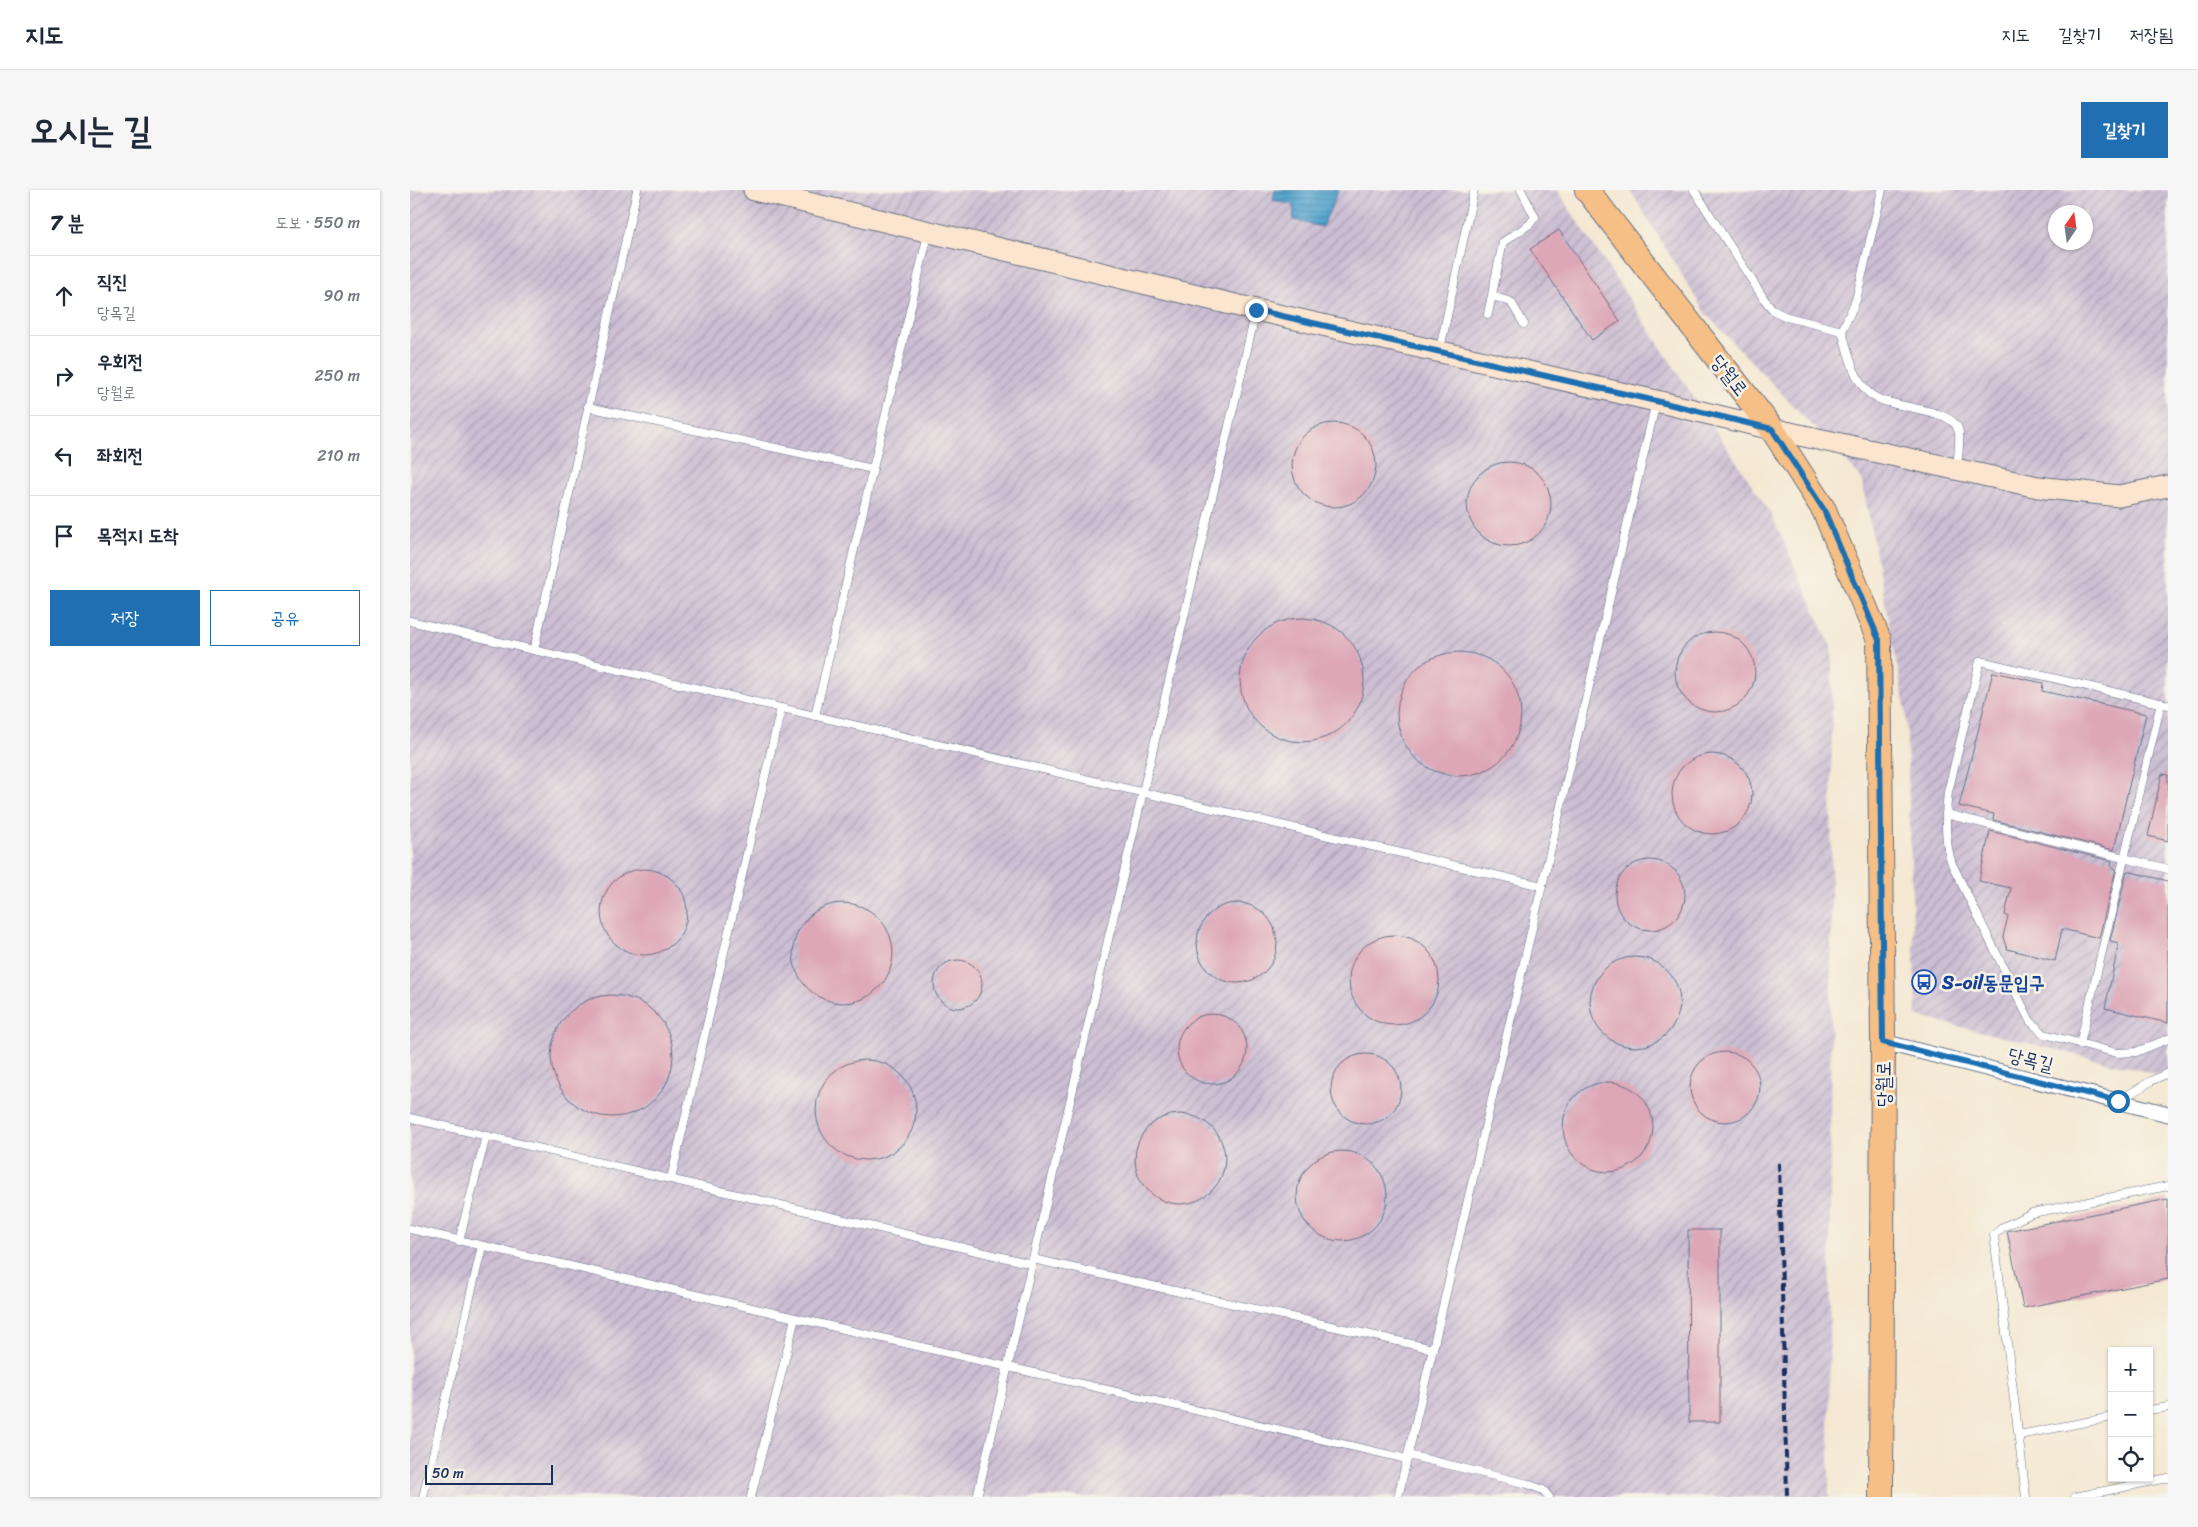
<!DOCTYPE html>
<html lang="ko">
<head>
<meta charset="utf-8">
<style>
  body { margin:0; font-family:Sriracha,"Poor Story",sans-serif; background:#f6f6f7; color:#1f2937 }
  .controls { position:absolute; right:15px; bottom:15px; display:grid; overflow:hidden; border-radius:0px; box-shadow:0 1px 4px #0004 }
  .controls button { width:45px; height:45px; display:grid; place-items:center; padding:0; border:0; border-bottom:1px solid #e0e1e3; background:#fff; color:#1f2937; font:25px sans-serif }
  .compass { position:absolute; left:1638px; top:15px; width:45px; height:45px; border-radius:50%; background:#fff; box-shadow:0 1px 4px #0004; rotate:13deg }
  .scale { position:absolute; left:15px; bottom:12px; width:128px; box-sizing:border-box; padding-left:5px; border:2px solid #1b2f5e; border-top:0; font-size:14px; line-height:18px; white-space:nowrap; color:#1b2f5e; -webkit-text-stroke:4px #f7f3e8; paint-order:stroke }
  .stop { position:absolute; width:15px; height:15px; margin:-11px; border:4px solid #1f6fb2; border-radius:50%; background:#fff }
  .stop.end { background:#1f6fb2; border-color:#fff; box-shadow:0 1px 5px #0008 }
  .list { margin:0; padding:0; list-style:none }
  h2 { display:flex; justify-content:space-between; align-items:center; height:65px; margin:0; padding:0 20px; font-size:21px }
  h2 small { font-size:16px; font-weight:400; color:#747a83 }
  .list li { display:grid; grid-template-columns:32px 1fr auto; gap:15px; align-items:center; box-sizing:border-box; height:80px; padding:0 20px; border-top:1px solid #e0e1e3 }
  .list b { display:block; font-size:19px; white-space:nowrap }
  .list p { margin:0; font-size:16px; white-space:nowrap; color:#747a83 }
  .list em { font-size:16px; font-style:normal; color:#747a83 }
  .actions { display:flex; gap:10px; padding:15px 20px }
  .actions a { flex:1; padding:11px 0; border:1px solid #1f6fb2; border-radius:0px; text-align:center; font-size:18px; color:#1f6fb2 }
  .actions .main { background:#1f6fb2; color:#fff }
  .icon { flex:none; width:28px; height:28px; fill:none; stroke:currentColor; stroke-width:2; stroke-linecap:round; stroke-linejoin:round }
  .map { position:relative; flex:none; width:1758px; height:1307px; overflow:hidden; border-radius:0px }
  header { display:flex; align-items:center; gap:30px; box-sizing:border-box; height:70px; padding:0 25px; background:#fff; border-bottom:1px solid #e0e1e3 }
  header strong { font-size:24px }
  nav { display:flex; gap:28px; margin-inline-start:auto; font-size:18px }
  .intro { display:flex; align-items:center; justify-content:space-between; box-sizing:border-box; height:120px; padding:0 30px }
  h1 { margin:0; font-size:35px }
  .button { padding:12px 22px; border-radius:0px; background:#1f6fb2; color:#fff; font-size:18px; font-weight:700 }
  main { display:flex; gap:30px; padding:0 30px }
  aside { flex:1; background:#fff; border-radius:0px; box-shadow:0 1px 4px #0004 }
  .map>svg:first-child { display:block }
  .industrial { fill:url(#industrial-furrows); fill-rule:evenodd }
  .water { fill:url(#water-rules); stroke:#386a96 }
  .building { fill:#dda7b8 }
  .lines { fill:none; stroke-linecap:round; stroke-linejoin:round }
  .lane-casing { stroke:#677087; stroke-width:9 }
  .street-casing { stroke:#677087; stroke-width:17 }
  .secondary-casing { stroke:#677087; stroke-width:23 }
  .primary-casing { stroke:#677087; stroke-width:26 }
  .lane { stroke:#fff; stroke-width:8 }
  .street { stroke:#fff; stroke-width:15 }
  .secondary { stroke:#fbe5cf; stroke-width:21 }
  .primary { stroke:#f5bf86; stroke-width:24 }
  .rail { stroke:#1b2f5e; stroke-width:4; stroke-dasharray:8 4; stroke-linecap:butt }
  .route { stroke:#1f6fb2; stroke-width:6 }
  .labels { text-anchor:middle; stroke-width:5; stroke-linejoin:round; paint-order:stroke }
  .street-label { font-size:19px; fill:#1b2f5e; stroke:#f7f3e8 }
  .transit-label { font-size:19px; font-weight:bold; fill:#164399; stroke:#f7f3e8; text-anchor:start }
</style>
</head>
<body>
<header>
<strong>지도</strong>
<nav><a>지도</a><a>길찾기</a><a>저장됨</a></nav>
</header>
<div class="intro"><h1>오시는 길</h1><a class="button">길찾기</a></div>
<main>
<aside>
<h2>7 분<small>도보 · 550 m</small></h2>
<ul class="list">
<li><svg class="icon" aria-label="ahead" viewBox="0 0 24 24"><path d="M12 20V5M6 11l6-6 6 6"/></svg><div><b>직진</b><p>당목길</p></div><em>90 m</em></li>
<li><svg class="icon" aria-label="right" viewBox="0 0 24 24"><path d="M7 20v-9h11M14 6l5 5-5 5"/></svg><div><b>우회전</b><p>당월로</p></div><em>250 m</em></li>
<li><svg class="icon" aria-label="left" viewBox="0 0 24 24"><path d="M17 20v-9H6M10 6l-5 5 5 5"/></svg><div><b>좌회전</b></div><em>210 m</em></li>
<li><svg class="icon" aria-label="arrive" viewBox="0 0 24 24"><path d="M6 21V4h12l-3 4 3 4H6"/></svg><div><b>목적지 도착</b></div></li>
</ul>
<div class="actions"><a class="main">저장</a><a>공유</a></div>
</aside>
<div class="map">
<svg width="1758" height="1307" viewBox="0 0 1758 1307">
  <defs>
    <pattern id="industrial-furrows" width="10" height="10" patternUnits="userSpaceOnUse" patternTransform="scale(1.25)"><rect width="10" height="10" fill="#ccbed3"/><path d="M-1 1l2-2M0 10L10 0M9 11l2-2" fill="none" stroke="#a59bae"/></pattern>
    <pattern id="water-rules" width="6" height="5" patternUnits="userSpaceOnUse" patternTransform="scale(1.25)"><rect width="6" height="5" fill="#54a4ce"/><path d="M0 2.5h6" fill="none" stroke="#4586aa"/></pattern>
  </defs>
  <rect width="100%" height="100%" fill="#f7f3e8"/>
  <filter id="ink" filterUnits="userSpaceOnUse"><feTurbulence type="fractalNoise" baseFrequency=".02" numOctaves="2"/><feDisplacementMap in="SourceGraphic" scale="10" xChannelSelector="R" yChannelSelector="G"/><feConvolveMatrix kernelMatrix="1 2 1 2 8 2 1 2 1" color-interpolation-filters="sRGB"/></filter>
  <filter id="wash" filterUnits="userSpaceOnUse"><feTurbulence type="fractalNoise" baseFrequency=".0096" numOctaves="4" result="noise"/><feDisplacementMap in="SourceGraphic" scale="20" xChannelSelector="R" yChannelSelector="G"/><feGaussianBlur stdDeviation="1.12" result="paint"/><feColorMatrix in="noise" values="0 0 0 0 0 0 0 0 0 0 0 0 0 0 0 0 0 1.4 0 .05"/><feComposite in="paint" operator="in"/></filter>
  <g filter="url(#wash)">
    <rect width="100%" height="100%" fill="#f4e8d2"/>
    <!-- industrial -->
    <g class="industrial">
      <path d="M0,0H1147L1361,324L1422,459L1419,1307H0Z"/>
      <path d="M1220,0H1758V887L1506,826L1496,522L1451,287L1295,123ZM1646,22H1676V52H1646Z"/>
    </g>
    <!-- water -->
    <path class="water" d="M865,0H929L912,37L883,30L884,15L863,10Z"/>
    <g id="blocks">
      <!-- building -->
      <g class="building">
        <path d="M1149,40L1210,131L1182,150L1120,59Z"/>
        <circle cx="924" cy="275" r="42"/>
        <circle cx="1099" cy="314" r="42"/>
        <circle cx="892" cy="490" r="62"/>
        <circle cx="1305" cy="482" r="40"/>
        <circle cx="1049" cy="524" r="62"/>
        <path d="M1583,482L1633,493L1632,501L1736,524L1704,660L1583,630L1584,624L1549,616Z"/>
        <circle cx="1302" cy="604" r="40"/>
        <path d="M1752,584L1758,585V651L1738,646Z"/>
        <path d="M1580,641L1702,671L1701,676L1706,679L1689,748L1652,739L1645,771L1597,759L1593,747L1598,726L1595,725L1601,698L1569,691Z"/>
        <circle cx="1240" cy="705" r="35"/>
        <circle cx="234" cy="722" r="43"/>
        <path d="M1717,681L1758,691V833L1695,818L1709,753L1700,751Z"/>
        <circle cx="433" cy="763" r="50"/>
        <circle cx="827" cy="753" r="40"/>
        <circle cx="984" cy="790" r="45"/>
        <circle cx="1225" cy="812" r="45"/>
        <circle cx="548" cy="794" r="24"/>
        <circle cx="202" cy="866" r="61"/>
        <circle cx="802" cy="859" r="35"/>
        <circle cx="1315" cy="897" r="35"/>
        <circle cx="956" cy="899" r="35"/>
        <circle cx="456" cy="920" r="50"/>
        <circle cx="1198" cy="937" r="45"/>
        <circle cx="770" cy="969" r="45"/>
        <circle cx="932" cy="1006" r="45"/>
        <path d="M1758,1009V1089L1613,1118L1597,1041Z"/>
        <path d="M1278,1040H1310V1232H1279Z"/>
      </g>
    </g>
  </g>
  <g filter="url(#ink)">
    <use href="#blocks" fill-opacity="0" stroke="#677087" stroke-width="1"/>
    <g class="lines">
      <!-- lane casing -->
      <g class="lane-casing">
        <g id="lane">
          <path d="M1284,0L1354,109L1364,121L1377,127L1432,141C1438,162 1443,189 1460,204C1478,220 1547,216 1549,243C1550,254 1548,266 1547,277"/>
          <path d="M1082,106L1101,112L1114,134"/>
          <path d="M1078,124L1093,52L1120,34L1125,27L1111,0"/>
          <path d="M1432,141L1446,110L1472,0"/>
          <path d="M1030,159L1064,0"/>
          <path d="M178,217L463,279"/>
          <path d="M0,431L1132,696"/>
          <path d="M124,460L227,0"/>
          <path d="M1758,515L1570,471L1538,602C1535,626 1534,651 1542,674L1620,831L1634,844L1707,863L1726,862L1758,849"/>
          <path d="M405,526L518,44"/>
          <path d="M1536,624L1758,679"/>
          <path d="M1670,854L1751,513"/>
          <path d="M1710,910L1741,891L1758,883"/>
          <path d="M0,928L622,1074"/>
          <path d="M261,989L371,518"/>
          <path d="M0,1039L997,1269"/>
          <path d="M49,1051L76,946"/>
          <path d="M623,1069L1023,1159"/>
          <path d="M1739,1220L1758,1217"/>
          <path d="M1609,1245L1702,1227"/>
          <path d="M998,1265L1118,1294L1133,1300L1139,1307"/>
          <path d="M13,1307L72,1056"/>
          <path d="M341,1307L385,1128"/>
          <path d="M567,1307L846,121"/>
          <path d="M988,1307L1246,212"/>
          <path d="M1616,1307L1584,1045L1593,1037L1622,1023L1758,996"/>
          <path d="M1665,1307L1758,1288"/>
        </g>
      </g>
      <!-- street casing -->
      <g class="street-casing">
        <path id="street" d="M1473,852L1758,924"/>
      </g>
      <!-- secondary casing -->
      <g class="secondary-casing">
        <path id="secondary" d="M344,0L846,120L1246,211L1362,239L1628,297L1709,306L1758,296"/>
      </g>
      <!-- primary casing -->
      <g class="primary-casing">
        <path id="primary" d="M1177,0L1362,239L1414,320L1469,450L1473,852L1471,1307"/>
      </g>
      <!-- lane -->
      <use href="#lane" class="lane"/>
      <!-- street -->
      <use href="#street" class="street"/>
      <!-- secondary -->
      <use href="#secondary" class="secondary"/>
      <!-- primary -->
      <use href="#primary" class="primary"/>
      <!-- rail -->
      <path class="rail" d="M1369,973L1377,1307"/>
    </g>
  </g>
  <g class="lines" filter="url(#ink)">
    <!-- route -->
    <path class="route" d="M846,120L1246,211L1362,239L1414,320L1469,450L1473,852L1708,911"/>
  </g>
  <!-- icons -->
  <defs>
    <g id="bus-ring" transform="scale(1.25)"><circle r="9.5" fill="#f7f3e8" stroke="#1a4fb4" stroke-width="1.5"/><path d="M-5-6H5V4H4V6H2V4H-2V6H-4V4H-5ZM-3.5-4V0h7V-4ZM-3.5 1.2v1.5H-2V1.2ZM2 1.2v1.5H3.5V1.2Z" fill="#1a4fb4"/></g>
  </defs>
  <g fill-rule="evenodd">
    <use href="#bus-ring" x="1514" y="792"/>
  </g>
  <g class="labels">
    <!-- street labels -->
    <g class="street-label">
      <text transform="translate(1320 185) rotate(52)" y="7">당월로</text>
      <text transform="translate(1621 869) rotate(14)" y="7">당목길</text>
      <text transform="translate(1473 894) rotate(-90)" y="7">당월로</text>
    </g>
    <!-- transit labels -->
    <g class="transit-label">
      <text x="1532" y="799">S-oil동문입구</text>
    </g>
  </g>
</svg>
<div class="controls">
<button>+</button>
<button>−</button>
<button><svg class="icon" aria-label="locate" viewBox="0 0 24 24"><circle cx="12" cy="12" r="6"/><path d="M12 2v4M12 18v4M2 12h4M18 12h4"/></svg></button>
</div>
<svg class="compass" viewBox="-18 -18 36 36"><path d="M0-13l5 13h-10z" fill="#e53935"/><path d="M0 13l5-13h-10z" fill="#747a83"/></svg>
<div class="scale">50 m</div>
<div class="stop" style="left:1708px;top:911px"></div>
<div class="stop end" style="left:846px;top:120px"></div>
</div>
</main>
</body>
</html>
